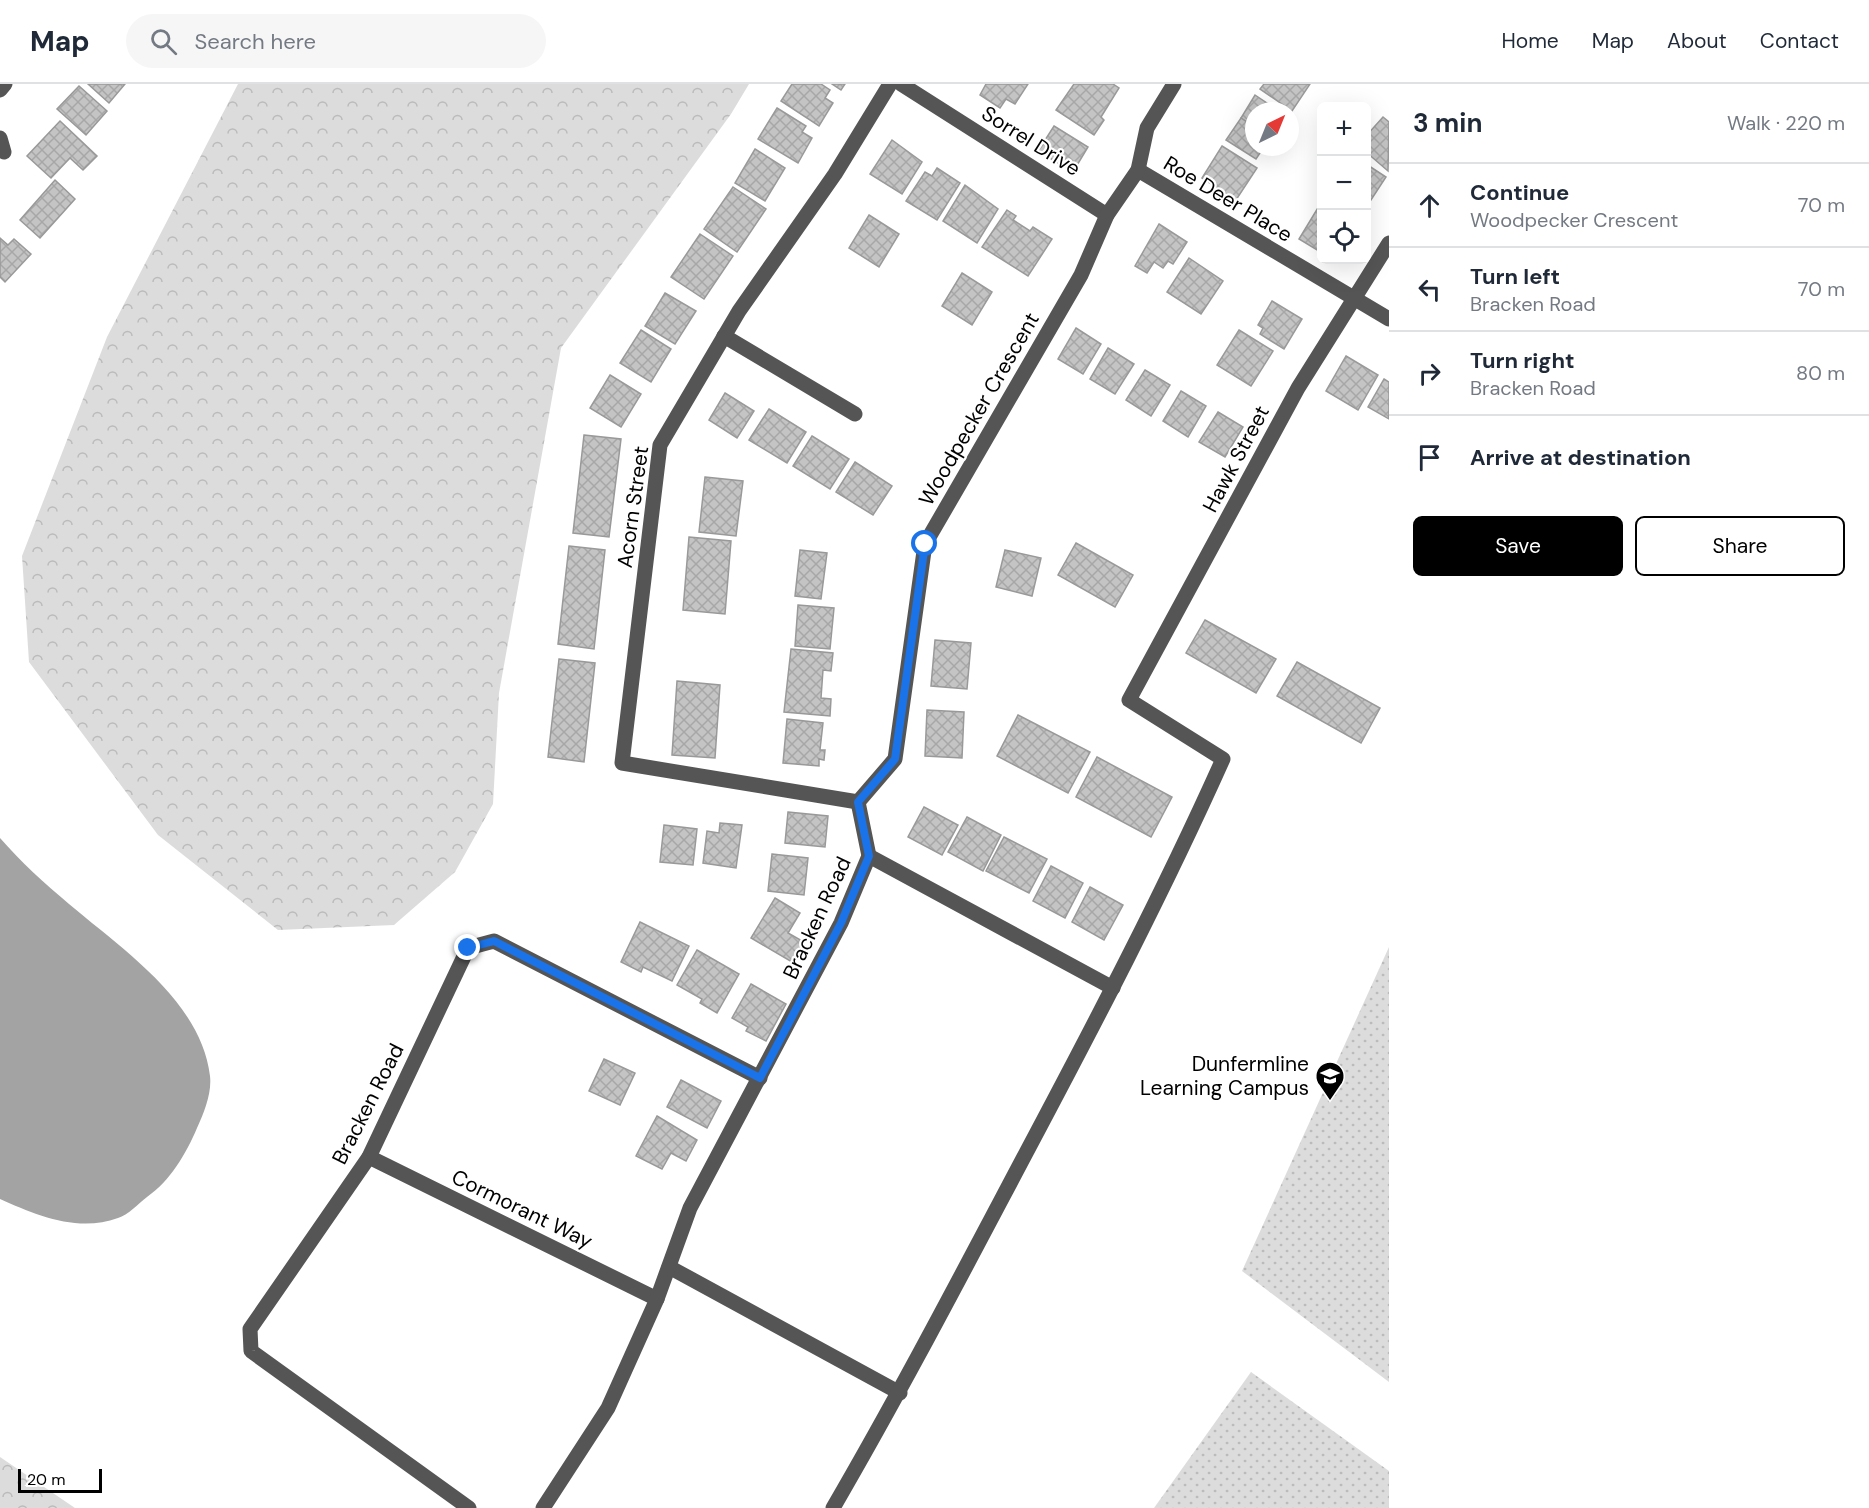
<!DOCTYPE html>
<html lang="en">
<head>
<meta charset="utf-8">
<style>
  body { margin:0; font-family:"DM Sans",sans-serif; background:#f6f6f7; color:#1f2937 }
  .controls { position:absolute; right:18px; top:18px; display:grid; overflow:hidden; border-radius:9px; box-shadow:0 6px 24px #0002 }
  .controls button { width:54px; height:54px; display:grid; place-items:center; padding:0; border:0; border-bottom:2px solid #e0e1e3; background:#fff; color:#1f2937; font:30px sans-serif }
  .compass { position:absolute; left:1245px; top:18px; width:54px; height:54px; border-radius:50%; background:#fff; box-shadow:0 6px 24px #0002; rotate:43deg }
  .scale { position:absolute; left:18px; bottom:15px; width:84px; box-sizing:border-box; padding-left:6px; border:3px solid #000; border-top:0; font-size:16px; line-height:21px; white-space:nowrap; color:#000; -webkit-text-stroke:4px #fff; paint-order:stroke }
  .stop { position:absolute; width:18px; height:18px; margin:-14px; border:4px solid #1a73e8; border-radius:50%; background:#fff }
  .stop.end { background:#1a73e8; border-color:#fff; box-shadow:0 2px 6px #0008 }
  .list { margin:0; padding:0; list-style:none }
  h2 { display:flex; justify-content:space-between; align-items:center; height:78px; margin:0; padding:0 24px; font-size:26px }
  h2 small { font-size:20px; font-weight:400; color:#747a83 }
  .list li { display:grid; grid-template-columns:39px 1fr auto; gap:18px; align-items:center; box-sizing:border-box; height:84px; padding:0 24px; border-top:2px solid #e0e1e3 }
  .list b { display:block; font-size:22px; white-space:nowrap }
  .list p { margin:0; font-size:20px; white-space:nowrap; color:#747a83 }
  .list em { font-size:20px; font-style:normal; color:#747a83 }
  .actions { display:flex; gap:12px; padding:18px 24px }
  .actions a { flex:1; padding:14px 0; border:2px solid #000; border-radius:9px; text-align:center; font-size:21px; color:#000 }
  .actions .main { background:#000; color:#fff }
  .icon { flex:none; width:33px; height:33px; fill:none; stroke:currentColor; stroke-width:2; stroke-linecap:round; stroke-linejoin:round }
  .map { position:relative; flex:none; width:1389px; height:1424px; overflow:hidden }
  header { display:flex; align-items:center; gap:36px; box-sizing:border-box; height:84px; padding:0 30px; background:#fff; border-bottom:2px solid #e0e1e3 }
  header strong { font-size:28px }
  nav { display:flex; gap:33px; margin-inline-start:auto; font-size:21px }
  .search { width:420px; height:54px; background:#f6f6f7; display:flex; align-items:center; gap:15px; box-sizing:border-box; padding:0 21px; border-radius:33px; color:#747a83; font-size:22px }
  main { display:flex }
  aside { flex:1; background:#fff }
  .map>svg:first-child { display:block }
  .grass { fill:url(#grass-dots) }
  .forest { fill:url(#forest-crowns) }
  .water { fill:#a3a3a3 }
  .building { fill:url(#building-cross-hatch); stroke:#999; stroke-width:1.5 }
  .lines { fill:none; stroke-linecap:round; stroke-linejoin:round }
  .minor { stroke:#555; stroke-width:15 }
  .route { stroke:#1a73e8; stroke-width:8 }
  .labels { text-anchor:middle; stroke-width:4.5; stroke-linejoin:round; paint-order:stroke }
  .street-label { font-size:21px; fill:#000; stroke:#fff }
  .poi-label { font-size:21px; fill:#000; stroke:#fff; text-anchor:end }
</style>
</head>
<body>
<header>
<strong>Map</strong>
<div class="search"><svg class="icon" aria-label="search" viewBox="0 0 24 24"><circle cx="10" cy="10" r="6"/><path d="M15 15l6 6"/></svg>Search here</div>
<nav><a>Home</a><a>Map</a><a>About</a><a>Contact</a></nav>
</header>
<main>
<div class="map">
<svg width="1389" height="1424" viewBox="0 0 1389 1424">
  <defs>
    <pattern id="grass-dots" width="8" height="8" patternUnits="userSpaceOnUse" patternTransform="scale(1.5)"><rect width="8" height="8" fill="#dcdcdc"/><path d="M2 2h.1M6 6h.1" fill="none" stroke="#bbb" stroke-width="1.8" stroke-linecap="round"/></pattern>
    <pattern id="forest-crowns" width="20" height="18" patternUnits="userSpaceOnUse" patternTransform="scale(1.5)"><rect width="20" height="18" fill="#dcdcdc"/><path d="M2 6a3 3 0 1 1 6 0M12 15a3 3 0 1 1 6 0" fill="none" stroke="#bbb"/></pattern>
    <pattern id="building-cross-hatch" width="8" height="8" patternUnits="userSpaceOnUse" patternTransform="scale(1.5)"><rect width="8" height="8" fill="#c4c4c4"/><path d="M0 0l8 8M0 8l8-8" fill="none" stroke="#a7a7a7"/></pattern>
  </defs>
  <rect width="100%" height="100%" fill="#fff"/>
  <!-- grass -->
  <g class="grass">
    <path d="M1389,863V1298L1242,1187Z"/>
    <path d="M1251,1288L1389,1387V1424H1154Z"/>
  </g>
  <!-- forest -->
  <g class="forest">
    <path d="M238,0H749L731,30L561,264L499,609L493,720L455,788L394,841L278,846L158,751L29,578L22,472L107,253Z"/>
    <path d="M0,1373L75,1424H0Z"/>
  </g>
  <!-- water -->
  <path class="water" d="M0,754C21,778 44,799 69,820C122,865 201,917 210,992C212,1009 204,1029 197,1044C186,1070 170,1097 147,1113C138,1120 128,1131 118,1134C78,1149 36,1131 0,1115Z"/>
  <!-- building -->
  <g class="building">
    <path d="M88,0H125L109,19Z"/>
    <path d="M792,0H821L830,6L825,14L833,19L819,42L781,17Z"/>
    <path d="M832,0H845L841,6Z"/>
    <path d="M986,0H1028L1015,20L1006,15L1000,24L980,11Z"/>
    <path d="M1074,0H1113L1119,4L1101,33L1104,36L1094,51L1056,26Z"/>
    <path d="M1264,0H1310L1292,27L1260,5Z"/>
    <path d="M79,2L107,27L86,51L57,25Z"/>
    <path d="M1255,11L1279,27H1254V43L1241,34Z"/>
    <path d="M777,24L806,42L802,48L812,54L798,79L758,55Z"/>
    <path d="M1383,33L1389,38L1388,87L1366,68V52Z"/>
    <path d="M1241,34L1254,43V63H1264L1256,75L1226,56Z"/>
    <path d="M60,37L97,72L83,86L70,74L51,94L27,72Z"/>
    <path d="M1054,42L1088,63L1073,88L1038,67Z"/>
    <path d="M892,56L922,78L902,110L870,90Z"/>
    <path d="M1222,62L1257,84L1236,116L1202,94Z"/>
    <path d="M755,65L785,84L765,117L735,99Z"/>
    <path d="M1366,80L1386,93L1371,116L1366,112Z"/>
    <path d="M937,84L960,99L937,136L906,117L925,88L932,92Z"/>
    <path d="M55,96L75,115L40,154L20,136Z"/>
    <path d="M965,101L998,125L977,159L943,137Z"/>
    <path d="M733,103L766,125L737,168L704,145Z"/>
    <path d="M1319,122L1322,124V169L1299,155Z"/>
    <path d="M1007,126L1016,132L1013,136L1030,147L1033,143L1052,155L1028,192L982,163Z"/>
    <path d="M869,131L899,150L879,183L849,164Z"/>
    <path d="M1159,140L1187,158L1173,180L1168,177L1163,184L1154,178L1147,189L1135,182Z"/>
    <path d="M700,150L733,172L704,215L671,193Z"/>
    <path d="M0,154L8,161L14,155L31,170L5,198L0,193Z"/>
    <path d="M1189,174L1223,197L1201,230L1167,208Z"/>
    <path d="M962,189L992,208L972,241L942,222Z"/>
    <path d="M665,209L696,227L675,260L645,242Z"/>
    <path d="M1272,217L1302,235L1284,265L1260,250L1263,244L1258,241Z"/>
    <path d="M1076,244L1101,260L1083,290L1058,275Z"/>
    <path d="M641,246L671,265L651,298L620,279Z"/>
    <path d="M1239,246L1273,267L1251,302L1217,281Z"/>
    <path d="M1108,264L1134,280L1115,310L1090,295Z"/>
    <path d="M1346,272L1378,291L1358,326L1326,307Z"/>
    <path d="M1145,286L1170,301L1151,332L1126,316Z"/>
    <path d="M610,291L641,310L621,343L590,324Z"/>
    <path d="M1384,295L1389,298V335L1368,323Z"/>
    <path d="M1181,307L1206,322L1188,353L1163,337Z"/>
    <path d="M725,309L754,327L737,354L709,336Z"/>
    <path d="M769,325L806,348L787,379L749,356Z"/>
    <path d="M1218,328L1243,343L1225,373L1199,358Z"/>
    <path d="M584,351L621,355L609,453L573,449Z"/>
    <path d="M812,352L849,375L830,405L793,382Z"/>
    <path d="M855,378L892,402L873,431L836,408Z"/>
    <path d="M705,393L743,397L736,452L699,448Z"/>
    <path d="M689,453L731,457L725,530L683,526Z"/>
    <path d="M1076,459L1133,491L1115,523L1058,491Z"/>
    <path d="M569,462L605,466L594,565L558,560Z"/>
    <path d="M800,466L827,469L821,515L795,512Z"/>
    <path d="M1005,466L1041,474L1032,512L996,503Z"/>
    <path d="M798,521L834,524L830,565L795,562Z"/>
    <path d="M1205,536L1276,575L1256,609L1186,569Z"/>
    <path d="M935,556L971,559L967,605L931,602Z"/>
    <path d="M791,565L833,569L831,587L823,586L821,614L831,615L830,632L784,628Z"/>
    <path d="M559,575L595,579L584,678L548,673Z"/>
    <path d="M1297,578L1380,624L1361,659L1277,612Z"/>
    <path d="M677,597L720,601L715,674L672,671Z"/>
    <path d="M927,626L964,628L962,674L925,672Z"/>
    <path d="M1018,631L1090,668L1068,709L997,672Z"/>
    <path d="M787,635L823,639L820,666H825L824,676L819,675V682L783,679Z"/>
    <path d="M1097,673L1172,713L1151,753L1076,713Z"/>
    <path d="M924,723L958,741L942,771L908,753Z"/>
    <path d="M788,728L828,732L825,763L785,759Z"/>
    <path d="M967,733L1001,751L983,787L948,768Z"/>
    <path d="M720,739L742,741L736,784L703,779L707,747L719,749Z"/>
    <path d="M664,741L697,745L693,781L660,778Z"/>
    <path d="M1004,753L1047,775L1029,809L986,787Z"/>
    <path d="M772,770L808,774L804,811L768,807Z"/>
    <path d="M1051,782L1083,799L1065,834L1033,817Z"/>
    <path d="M1090,803L1123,821L1104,856L1072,838Z"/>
    <path d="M775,814L800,829L788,849L804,858L792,878L751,854Z"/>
    <path d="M640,838L689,862L672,897L643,883L641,888L621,878Z"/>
    <path d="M697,866L739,890L717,929L700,919L702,915L677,901Z"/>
    <path d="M751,900L786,920L766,957L746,947L748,943L732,934Z"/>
    <path d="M604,975L635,989L620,1021L589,1007Z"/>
    <path d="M681,996L721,1017L707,1044L667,1023Z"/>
    <path d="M657,1032L697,1056L686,1077L671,1069L662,1085L636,1072Z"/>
  </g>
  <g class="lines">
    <!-- minor -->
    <g class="minor">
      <path d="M901,0L1107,131"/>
      <path d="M0,6L5,0"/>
      <path d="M0,54L4,68"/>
      <path d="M1138,86L1389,235"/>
      <path d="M724,252L855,330"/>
      <path d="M858,718L622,679L660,361L739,227L835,90L890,0"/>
      <path d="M858,718L895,675L925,460L1081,191L1107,131L1138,86L1147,44L1174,0"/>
      <path d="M869,772L1113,904"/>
      <path d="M369,1073L657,1215"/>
      <path d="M669,1183L900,1309"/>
      <path d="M469,1424L251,1267L250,1245L369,1073L468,864L494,857L760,994"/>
      <path d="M543,1424L608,1324L657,1215L690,1124L841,839L869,772L858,718"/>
      <path d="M833,1424C901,1307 963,1188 1026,1069C1095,939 1163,809 1223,675L1129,616L1298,304L1389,159"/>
    </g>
  </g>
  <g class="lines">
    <!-- route -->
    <path class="route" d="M468,864L494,857L760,994L841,839L869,772L858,718L895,675L925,460"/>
  </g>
  <!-- icons -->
  <defs>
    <g id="school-pin" transform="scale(1.5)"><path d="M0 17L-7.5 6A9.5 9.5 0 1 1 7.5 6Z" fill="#000" stroke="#fff"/><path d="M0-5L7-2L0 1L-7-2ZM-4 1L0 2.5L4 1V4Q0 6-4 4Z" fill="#fff"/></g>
  </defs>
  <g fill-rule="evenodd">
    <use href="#school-pin" x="1330" y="992"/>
  </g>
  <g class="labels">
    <!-- street labels -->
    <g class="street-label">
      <text transform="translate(1031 57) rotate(32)" y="7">Sorrel Drive</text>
      <text transform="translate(1228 115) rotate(31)" y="7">Roe Deer Place</text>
      <text transform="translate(979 325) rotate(-60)" y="7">Woodpecker Crescent</text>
      <text transform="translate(1236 375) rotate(-62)" y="7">Hawk Street</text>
      <text transform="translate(633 423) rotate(-82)" y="7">Acorn Street</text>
      <text transform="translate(817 834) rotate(-65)" y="7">Bracken Road</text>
      <text transform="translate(368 1020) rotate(-63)" y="7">Bracken Road</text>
      <text transform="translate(522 1125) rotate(26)" y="7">Cormorant Way</text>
    </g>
    <!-- poi labels -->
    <g class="poi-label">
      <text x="1309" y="987">Dunfermline<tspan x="1309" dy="24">Learning Campus</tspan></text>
    </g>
  </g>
</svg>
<div class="controls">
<button>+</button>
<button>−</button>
<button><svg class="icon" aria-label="locate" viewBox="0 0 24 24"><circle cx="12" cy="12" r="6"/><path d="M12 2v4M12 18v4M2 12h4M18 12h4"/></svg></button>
</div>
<svg class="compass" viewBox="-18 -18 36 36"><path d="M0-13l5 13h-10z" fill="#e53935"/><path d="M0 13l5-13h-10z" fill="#747a83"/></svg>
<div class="scale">20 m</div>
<div class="stop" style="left:925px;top:460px"></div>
<div class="stop end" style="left:468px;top:864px"></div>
</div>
<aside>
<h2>3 min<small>Walk · 220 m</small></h2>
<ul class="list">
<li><svg class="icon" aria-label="ahead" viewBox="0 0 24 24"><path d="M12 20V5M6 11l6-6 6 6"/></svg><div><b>Continue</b><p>Woodpecker Crescent</p></div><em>70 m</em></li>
<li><svg class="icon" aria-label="left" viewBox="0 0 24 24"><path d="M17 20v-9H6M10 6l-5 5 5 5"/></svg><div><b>Turn left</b><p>Bracken Road</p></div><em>70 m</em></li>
<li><svg class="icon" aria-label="right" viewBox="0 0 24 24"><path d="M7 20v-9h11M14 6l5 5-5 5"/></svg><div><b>Turn right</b><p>Bracken Road</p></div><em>80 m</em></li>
<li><svg class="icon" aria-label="arrive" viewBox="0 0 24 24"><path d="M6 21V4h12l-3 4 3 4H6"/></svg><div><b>Arrive at destination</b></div></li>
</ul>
<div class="actions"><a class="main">Save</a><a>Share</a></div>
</aside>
</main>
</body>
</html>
